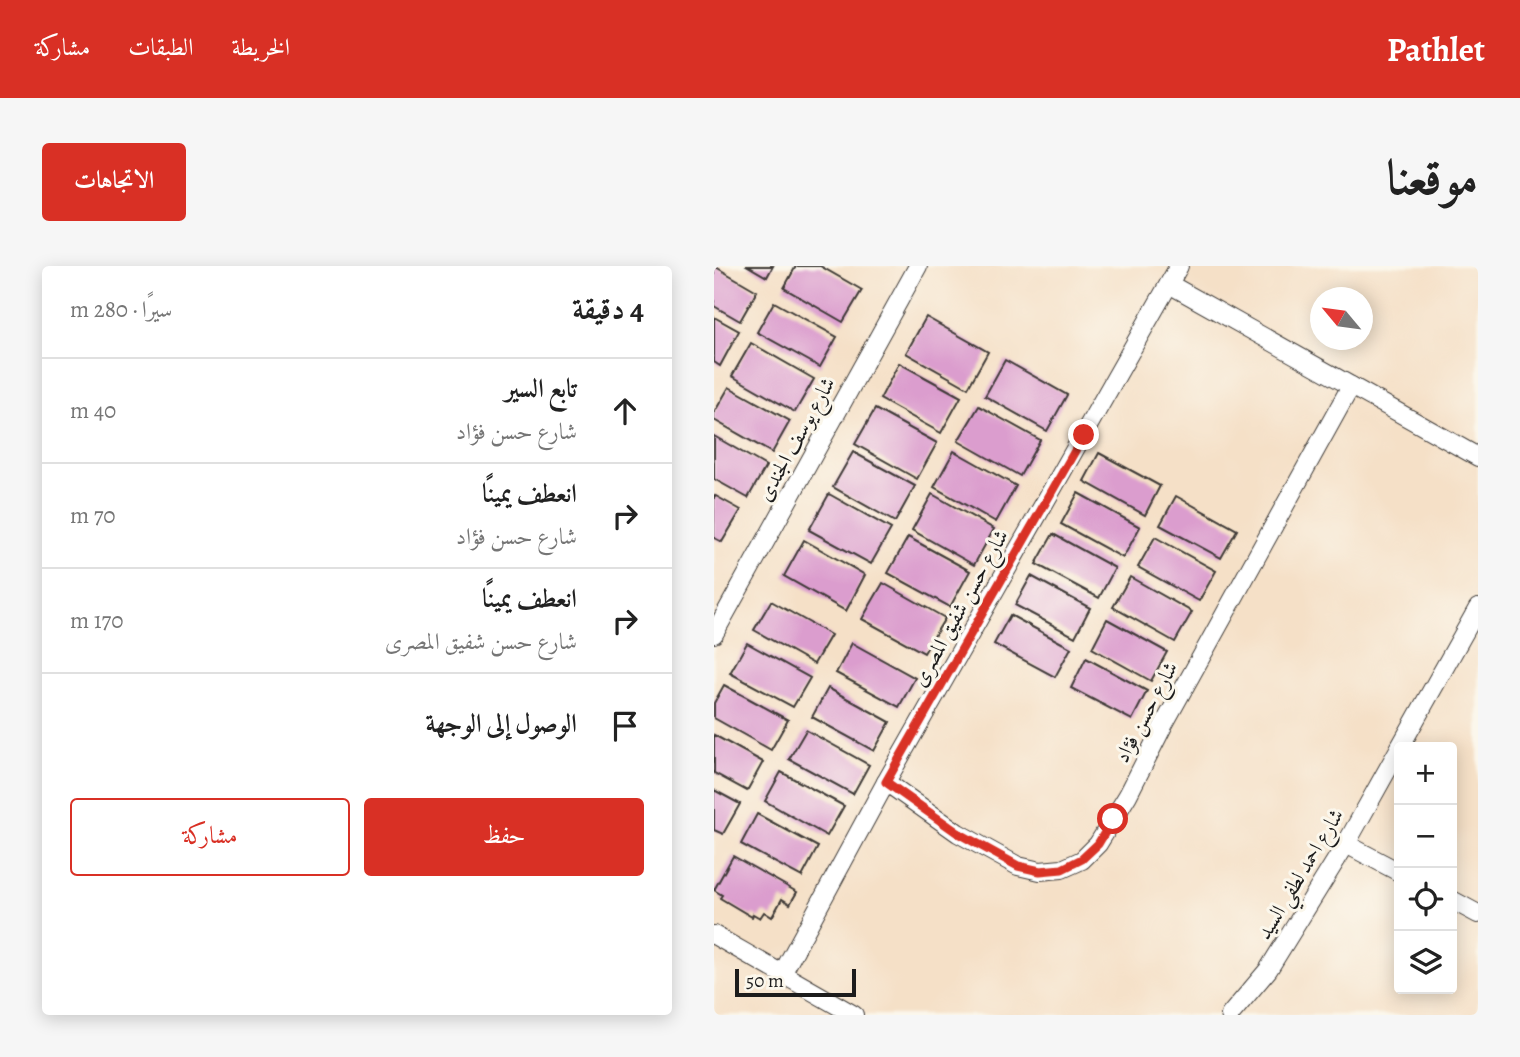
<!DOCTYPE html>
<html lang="ar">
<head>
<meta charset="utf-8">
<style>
  body { margin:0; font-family:Alegreya,Amiri,serif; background:#f6f6f6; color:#222; direction:rtl }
  .controls { position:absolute; right:21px; bottom:21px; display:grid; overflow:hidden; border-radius:7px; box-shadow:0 4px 18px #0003 }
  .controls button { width:63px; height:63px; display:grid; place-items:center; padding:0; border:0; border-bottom:2px solid #e0e0e0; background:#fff; color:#222; font:35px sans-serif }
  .compass { position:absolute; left:596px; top:21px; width:63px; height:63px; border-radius:50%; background:#fff; box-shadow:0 4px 18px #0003; rotate:299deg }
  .scale { position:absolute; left:21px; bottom:18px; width:121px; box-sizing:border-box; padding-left:7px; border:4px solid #1c1c1c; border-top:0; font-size:19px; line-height:24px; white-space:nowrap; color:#1c1c1c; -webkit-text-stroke:5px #fbf7ec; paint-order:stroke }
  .stop { position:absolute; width:21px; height:21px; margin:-16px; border:5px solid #d93025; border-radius:50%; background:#fff }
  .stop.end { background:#d93025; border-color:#fff; box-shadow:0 2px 7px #0008 }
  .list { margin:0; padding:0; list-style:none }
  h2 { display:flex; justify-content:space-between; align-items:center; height:91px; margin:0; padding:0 28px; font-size:30px }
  h2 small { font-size:23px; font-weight:400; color:#767676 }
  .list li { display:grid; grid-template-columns:46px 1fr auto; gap:21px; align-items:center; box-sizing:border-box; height:105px; padding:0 28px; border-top:2px solid #e0e0e0 }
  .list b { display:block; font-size:26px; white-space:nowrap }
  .list p { margin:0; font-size:23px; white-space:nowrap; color:#767676 }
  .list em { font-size:23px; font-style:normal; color:#767676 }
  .actions { display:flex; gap:14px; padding:21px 28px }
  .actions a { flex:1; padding:16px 0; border:2px solid #d93025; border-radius:7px; text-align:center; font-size:24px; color:#d93025 }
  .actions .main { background:#d93025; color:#fff }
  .icon { flex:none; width:38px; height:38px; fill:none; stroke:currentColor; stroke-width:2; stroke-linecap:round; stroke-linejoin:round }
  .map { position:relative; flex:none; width:764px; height:749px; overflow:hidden; direction:ltr; border-radius:7px }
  header { display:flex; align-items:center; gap:42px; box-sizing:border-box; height:98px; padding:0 35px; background:#d93025; color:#fff }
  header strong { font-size:33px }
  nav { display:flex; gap:38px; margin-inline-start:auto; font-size:24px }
  .intro { display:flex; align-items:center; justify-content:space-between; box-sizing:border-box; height:168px; padding:0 42px }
  h1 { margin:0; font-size:49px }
  .button { padding:18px 32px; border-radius:7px; background:#d93025; color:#fff; font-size:24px; font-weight:700 }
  main { display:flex; gap:42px; padding:0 42px }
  aside { flex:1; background:#fff; border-radius:7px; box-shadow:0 4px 18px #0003 }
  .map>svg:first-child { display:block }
  .building { fill:#db9dce }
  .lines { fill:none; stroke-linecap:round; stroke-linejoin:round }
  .minor-casing { stroke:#3d3936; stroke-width:20 }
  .minor { stroke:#fff; stroke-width:18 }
  .route { stroke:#d93025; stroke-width:9 }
  .labels { text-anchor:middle; stroke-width:6; stroke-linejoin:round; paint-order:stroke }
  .street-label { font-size:21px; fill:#1c1c1c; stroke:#fbf7ec }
</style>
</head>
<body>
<header>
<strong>Pathlet</strong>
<nav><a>الخريطة</a><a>الطبقات</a><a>مشاركة</a></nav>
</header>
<div class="intro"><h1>موقعنا</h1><a class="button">الاتجاهات</a></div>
<main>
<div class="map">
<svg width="764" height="749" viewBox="0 0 764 749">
  <rect width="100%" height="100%" fill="#fbf7ec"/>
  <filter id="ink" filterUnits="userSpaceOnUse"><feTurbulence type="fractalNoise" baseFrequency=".0143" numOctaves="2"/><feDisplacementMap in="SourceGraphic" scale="14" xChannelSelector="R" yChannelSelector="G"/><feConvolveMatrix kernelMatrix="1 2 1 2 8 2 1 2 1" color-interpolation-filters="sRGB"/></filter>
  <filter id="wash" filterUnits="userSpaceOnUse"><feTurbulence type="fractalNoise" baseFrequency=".00686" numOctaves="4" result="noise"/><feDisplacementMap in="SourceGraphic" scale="28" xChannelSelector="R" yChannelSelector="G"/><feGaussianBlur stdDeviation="1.57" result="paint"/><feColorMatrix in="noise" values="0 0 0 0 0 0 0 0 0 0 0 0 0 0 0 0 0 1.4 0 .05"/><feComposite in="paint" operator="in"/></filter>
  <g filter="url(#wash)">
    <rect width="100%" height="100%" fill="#f5e0c7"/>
    <g id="blocks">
      <!-- building -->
      <g class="building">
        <path d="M0,0L43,25L26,55L0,40Z"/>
        <path d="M34,0H59L53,11Z"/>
        <path d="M82,0H106L148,24L129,56L70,22Z"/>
        <path d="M60,36L123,71L106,101L43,66Z"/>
        <path d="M0,51L25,65L6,100L0,96Z"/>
        <path d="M212,51L274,86L254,122L192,87Z"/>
        <path d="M37,77L100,113L81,146L18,110Z"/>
        <path d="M291,94L353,129L333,165L271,130Z"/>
        <path d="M185,97L247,131L227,167L166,133Z"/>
        <path d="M15,121L76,155L58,187L0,154V147Z"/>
        <path d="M265,140L326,174L306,210L244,175Z"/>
        <path d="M161,143L223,177L203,213L141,178Z"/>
        <path d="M0,170L52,200L34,232L0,213Z"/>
        <path d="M240,185L302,220L282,256L220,221Z"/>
        <path d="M139,186L201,220L181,256L119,221Z"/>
        <path d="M385,187L446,220L431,249L370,215Z"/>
        <path d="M364,227L426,261L409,292L347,258Z"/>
        <path d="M115,228L177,263L157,298L95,264Z"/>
        <path d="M218,228L280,263L260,299L198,264Z"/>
        <path d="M0,229L27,244L8,276L0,272Z"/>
        <path d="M462,230L523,264L507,292L446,259Z"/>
        <path d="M339,268L401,302L385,332L322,298Z"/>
        <path d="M194,271L256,305L236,341L174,307Z"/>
        <path d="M441,271L502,305L485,335L424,301Z"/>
        <path d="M90,274L151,309L132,345L70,310Z"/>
        <path d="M317,310L376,342L361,371L301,339Z"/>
        <path d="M416,311L478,346L461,376L399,341Z"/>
        <path d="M169,317L231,352L210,387L148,353Z"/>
        <path d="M57,335L117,369L100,398L40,364Z"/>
        <path d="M296,349L357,382L341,411L280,378Z"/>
        <path d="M393,353L453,386L437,415L378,382Z"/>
        <path d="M33,377L96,412L79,441L16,407Z"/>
        <path d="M138,377L201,412L185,441L122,407Z"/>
        <path d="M372,392L433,425L418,454L357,422Z"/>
        <path d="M10,419L74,454L57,484L0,452V437Z"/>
        <path d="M114,422L176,456L160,485L98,451Z"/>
        <path d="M92,464L155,499L139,528L75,493Z"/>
        <path d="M0,469L49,496L33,525L0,507Z"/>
        <path d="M67,506L130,540L113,570L51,535Z"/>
        <path d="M0,524L26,538L9,568L0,564Z"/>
        <path d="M43,548L104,581L88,611L27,578Z"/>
        <path d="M19,590L83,626L76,638L68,633L58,651L50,646L46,652L39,648L38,651L6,632L8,629L0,624Z"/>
      </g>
    </g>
  </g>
  <g filter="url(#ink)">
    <use href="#blocks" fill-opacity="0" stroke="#3d3936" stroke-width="2"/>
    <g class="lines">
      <!-- minor casing -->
      <g class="minor-casing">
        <g id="minor">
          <path d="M455,18L764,191"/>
          <path d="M0,368L204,0"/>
          <path d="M686,481L764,342"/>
          <path d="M172,516L244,567L304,600L326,605L348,603L368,594L384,578L414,529L450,458L637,120"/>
          <path d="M632,578L685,606"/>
          <path d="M738,634L764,648"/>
          <path d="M0,669L140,749"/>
          <path d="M68,708L172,516L465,0"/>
          <path d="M516,749L554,704L632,578L685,483"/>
        </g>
      </g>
      <!-- minor -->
      <use href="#minor" class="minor"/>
    </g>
  </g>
  <g class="lines" filter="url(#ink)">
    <!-- route -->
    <path class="route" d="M370,169L172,516L244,567L304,600L326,605L348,603L368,593L384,578L399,553"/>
  </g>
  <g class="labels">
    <!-- street labels -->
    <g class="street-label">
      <text transform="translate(82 173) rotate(-61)" y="7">شارع يوسف الجندى</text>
      <text transform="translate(246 342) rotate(-61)" y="7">شارع حسن شفيق المصرى</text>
      <text transform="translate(432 446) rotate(-62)" y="7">شارع حسن فؤاد</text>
      <text transform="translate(586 608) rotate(-59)" y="7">شارع احمد لطفي السيد</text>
    </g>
  </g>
</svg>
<div class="controls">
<button>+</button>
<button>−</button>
<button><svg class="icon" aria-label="locate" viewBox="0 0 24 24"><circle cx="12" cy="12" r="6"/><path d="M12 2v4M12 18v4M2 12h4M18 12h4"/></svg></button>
<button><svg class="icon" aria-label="layers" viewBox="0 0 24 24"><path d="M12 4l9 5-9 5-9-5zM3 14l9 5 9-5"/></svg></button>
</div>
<svg class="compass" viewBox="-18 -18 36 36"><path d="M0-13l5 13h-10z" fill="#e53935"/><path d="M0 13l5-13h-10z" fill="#767676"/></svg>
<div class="scale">50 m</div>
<div class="stop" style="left:399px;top:553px"></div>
<div class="stop end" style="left:370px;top:169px"></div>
</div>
<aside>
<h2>4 دقيقة<small>سيرًا · 280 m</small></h2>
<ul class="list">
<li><svg class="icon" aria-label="ahead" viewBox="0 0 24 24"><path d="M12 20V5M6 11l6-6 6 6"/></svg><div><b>تابع السير</b><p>شارع حسن فؤاد</p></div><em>40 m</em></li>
<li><svg class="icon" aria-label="right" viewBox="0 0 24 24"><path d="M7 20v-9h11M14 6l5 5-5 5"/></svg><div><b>انعطف يمينًا</b><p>شارع حسن فؤاد</p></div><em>70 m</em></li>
<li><svg class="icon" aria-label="right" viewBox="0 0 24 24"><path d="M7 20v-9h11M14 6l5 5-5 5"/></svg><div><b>انعطف يمينًا</b><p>شارع حسن شفيق المصرى</p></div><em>170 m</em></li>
<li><svg class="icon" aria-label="arrive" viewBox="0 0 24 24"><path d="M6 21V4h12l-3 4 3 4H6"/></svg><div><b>الوصول إلى الوجهة</b></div></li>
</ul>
<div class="actions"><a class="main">حفظ</a><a>مشاركة</a></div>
</aside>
</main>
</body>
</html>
